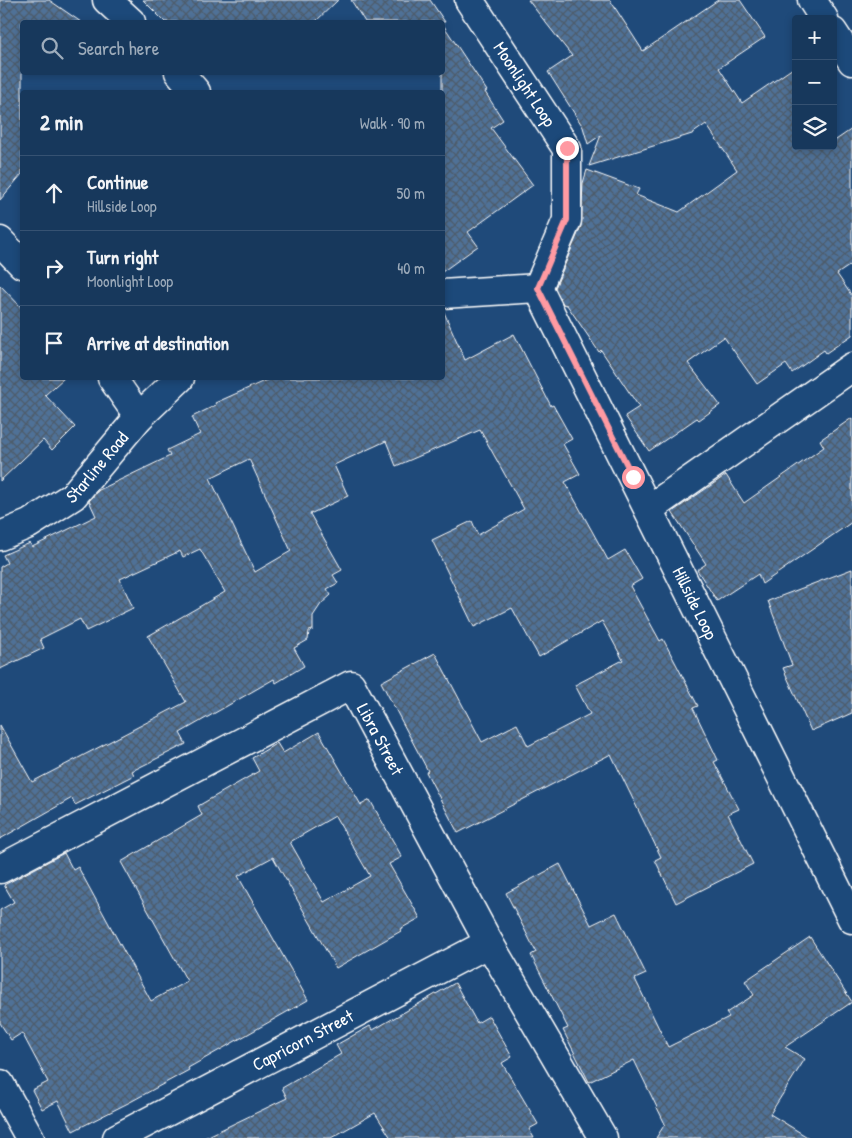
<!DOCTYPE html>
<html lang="en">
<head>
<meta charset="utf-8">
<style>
  body { margin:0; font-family:"Patrick Hand",sans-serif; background:#244365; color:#f1f3f6 }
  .controls { position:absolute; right:15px; top:15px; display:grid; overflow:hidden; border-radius:5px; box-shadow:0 2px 8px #0003 }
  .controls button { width:45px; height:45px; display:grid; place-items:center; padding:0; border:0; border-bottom:1px solid #365272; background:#17385c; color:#f1f3f6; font:25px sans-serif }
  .stop { position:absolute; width:15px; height:15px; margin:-11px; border:4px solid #ff9aa2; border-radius:50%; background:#fff }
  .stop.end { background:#ff9aa2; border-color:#fff; box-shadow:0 1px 5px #0008 }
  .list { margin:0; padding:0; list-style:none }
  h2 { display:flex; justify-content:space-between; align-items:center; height:65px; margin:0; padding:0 20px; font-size:21px }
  h2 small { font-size:16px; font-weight:400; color:#9eacbb }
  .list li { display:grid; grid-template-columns:32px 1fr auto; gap:15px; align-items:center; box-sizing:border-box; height:75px; padding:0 20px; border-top:1px solid #365272 }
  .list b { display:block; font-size:19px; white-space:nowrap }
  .list p { margin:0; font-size:16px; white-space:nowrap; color:#9eacbb }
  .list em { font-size:16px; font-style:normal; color:#9eacbb }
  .icon { flex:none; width:28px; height:28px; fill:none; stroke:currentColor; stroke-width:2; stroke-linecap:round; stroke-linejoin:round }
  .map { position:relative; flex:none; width:852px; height:1138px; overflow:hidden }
  .search { position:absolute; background:#17385c; box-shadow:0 2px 8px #0003; left:20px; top:20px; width:425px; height:55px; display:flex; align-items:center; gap:12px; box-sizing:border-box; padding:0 18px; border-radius:5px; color:#9eacbb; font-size:19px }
  .panel { position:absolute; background:#17385c; box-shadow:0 2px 8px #0003; left:20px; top:90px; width:425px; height:290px; border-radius:5px }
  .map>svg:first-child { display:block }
  .building { fill:url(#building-cross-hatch); stroke:#fff; fill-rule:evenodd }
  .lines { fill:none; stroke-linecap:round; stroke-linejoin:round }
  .street-casing { stroke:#fff; stroke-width:31 }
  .street { stroke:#1f4a7a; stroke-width:28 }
  .route { stroke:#ff9aa2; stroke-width:6 }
  .labels { text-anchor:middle; stroke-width:4.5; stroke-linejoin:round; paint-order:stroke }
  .street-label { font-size:18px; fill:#fff; stroke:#1f4a7a }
</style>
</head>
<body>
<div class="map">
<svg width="852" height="1138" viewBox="0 0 852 1138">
  <defs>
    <pattern id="building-cross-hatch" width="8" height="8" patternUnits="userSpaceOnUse" patternTransform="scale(1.25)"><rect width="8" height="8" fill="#507197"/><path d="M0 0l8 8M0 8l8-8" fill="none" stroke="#4e5b6a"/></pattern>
  </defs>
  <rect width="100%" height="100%" fill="#1f4a7a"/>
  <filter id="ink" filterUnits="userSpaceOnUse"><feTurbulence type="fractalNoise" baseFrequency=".02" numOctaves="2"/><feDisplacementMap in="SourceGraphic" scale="10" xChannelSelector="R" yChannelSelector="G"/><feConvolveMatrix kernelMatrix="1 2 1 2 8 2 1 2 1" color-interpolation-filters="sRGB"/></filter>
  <g filter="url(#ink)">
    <!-- building -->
    <g class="building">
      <path d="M0,0H49L81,22H22V174L0,200Z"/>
      <path d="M143,0H338L315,22H165Z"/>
      <path d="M351,0H430L445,22H365Z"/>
      <path d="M528,0H610L643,51L718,0H740L765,37L719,68L742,103L796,66V146H833V142L852,129V264L837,274L852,296V335L826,353L824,350L792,373L786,364L757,384L724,337L688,363L720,405L699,420L697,418L649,451L625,416L639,407L601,350L599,352L567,305L563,304L555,288L581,226L583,183L587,170L639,189L636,195L679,212L737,170L706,124L692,134L589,166L601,135L588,144L583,127L548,72L572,56Z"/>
      <path d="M442,23L487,91L485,92L503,120L491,128L533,185L468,232L478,246L442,272Z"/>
      <path d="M0,285L22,308V378H64L45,395L75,427L52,450L43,440L0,481Z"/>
      <path d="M443,310L465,360L514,334L551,406L553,405L572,439L563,444L580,474L565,482L608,560L625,550L642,579L630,586L660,641L663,639L698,706L693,708L718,760L714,762L739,809L728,814L753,864L676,903L655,860L661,857L611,754L458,833L426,772L428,771L381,682L435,653L482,742L517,724L528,746L590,714L575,685L623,660L602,621L539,657L512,608L474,627L432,540L472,521L478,535L524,509L480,430L396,466L386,441L334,465L348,496L310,514L342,570L333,575L338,583L327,589L331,595L321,604L313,616V630L309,631L308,640L294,648L304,666L276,683L274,679L180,733L186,744L132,771L134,775L75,805L72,798L0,839V725L32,782L186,702L148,636L225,592L200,549L183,557L180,551L120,579L133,608L86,631L80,619L40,639L44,648L0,669V567L7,563L3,555L30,543L32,547L96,516L89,501L99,490L170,456L167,450L200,434L192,417L216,405L215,403L271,378H442ZM249,459L291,551L255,572L210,478Z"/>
      <path d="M852,418V522L762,584L758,574L717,601L697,570L706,564L672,512L726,475L744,503L824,447L820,440Z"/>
      <path d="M852,569V713L811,731L783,668L792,665L768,601Z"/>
      <path d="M319,732L361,805L370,800L402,857L389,864L420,918L400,929L401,931L336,968L273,857L238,876L308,1000L188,1068L189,1070L132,1101L73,1131L58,1101L42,1109L32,1090L48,1082L22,1033L11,1040L0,1023V910L14,902L4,885L64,853L73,870L78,867L151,1001L187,981L121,862L202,815L198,806L259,771L252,758L277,743L283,753ZM335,816L370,876L324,902L290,842Z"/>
      <path d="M560,864L591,925L616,913L646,974L635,979L668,1047L729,1017L726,1013L754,995L745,981L810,937L852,1002L785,1047L805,1059L770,1114L809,1138H656L665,1124L634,1060L589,1082L563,1030L568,1028L531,955L536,952L506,893Z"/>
      <path d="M455,983L477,1023L489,1016L512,1057L502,1063L538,1124L529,1129L534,1138H391L375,1113L331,1138H204L287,1098L282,1088L341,1054L336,1045L370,1026L373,1030Z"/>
    </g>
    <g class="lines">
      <!-- street casing -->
      <g class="street-casing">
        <g id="street">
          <path d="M107,0L131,22"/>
          <path id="s1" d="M469,0L567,149V220L538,288"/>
          <path d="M812,0L824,19"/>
          <path d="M833,32L852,61"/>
          <path d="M179,72L196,92"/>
          <path d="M0,241L22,264"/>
          <path id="s2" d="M538,288L852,919"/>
          <path d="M442,294L538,288"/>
          <path d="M112,378L139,417"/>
          <path d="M649,509L852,367"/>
          <path id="s3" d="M0,536L29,524L73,496L139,417L180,378"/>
          <path id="s4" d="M0,869L351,685L489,943L603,1138"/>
          <path d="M0,1084L30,1138"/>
          <path id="s5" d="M117,1138L489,943"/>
        </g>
      </g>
      <!-- street -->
      <use href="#street" class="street"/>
    </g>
  </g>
  <g class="lines" filter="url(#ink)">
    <!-- route -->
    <path class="route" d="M567,148V220L538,288L633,477"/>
  </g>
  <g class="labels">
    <!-- street labels -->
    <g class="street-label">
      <text dy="6" stroke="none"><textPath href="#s1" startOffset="101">Moonlight Loop</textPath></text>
      <text dy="6" stroke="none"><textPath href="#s3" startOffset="121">Starline Road</textPath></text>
      <text dy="6" stroke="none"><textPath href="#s2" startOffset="352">Hillside Loop</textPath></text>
      <text dy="6" stroke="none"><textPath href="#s4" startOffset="458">Libra Street</textPath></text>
      <text dy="6" stroke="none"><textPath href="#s5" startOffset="210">Capricorn Street</textPath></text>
    </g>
  </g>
</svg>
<div class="controls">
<button>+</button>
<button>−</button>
<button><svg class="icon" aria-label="layers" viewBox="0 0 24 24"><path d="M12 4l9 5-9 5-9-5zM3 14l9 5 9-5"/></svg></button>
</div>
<div class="stop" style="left:633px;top:477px"></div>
<div class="stop end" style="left:567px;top:148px"></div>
<div class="search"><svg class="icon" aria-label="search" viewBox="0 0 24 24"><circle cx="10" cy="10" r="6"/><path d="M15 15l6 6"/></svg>Search here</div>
<section class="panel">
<h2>2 min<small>Walk · 90 m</small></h2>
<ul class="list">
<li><svg class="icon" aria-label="ahead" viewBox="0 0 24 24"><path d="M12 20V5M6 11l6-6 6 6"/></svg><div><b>Continue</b><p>Hillside Loop</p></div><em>50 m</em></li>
<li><svg class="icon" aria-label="right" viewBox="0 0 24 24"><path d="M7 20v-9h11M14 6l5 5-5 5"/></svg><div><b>Turn right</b><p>Moonlight Loop</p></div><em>40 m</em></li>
<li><svg class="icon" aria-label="arrive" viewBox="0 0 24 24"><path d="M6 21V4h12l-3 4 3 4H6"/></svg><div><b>Arrive at destination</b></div></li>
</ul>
</section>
</div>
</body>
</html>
